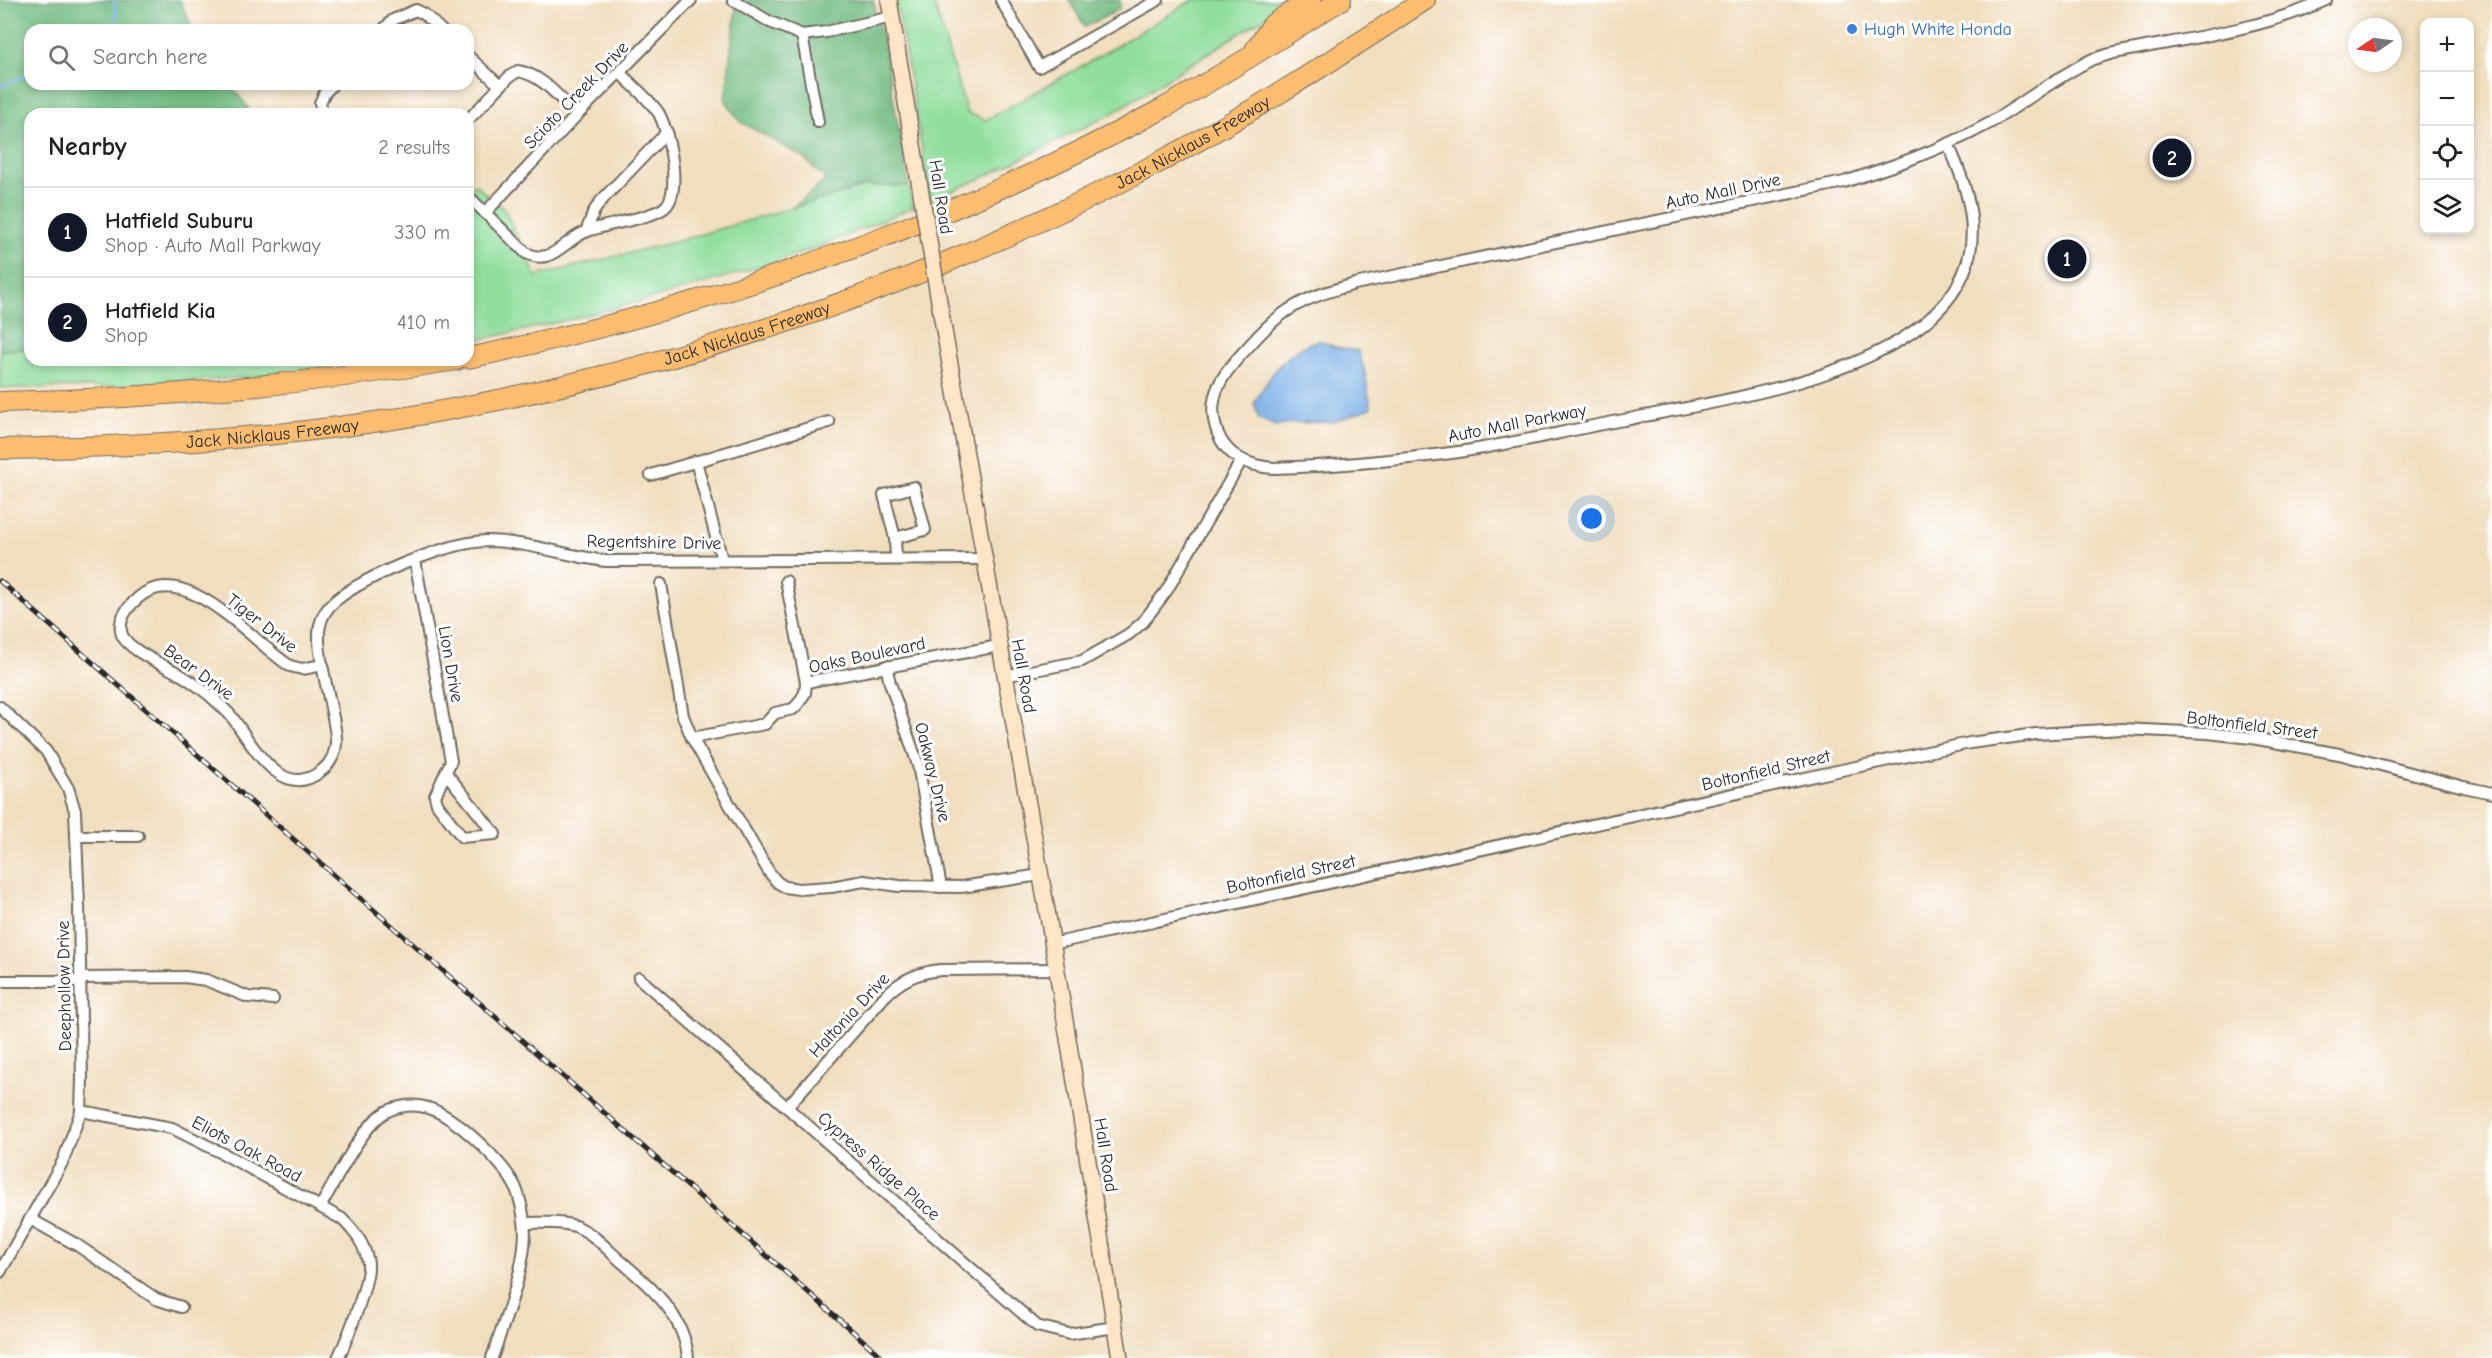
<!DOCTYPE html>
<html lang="en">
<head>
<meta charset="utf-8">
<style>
  body { margin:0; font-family:"Comic Neue",sans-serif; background:#f6f6f6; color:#222 }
  .controls { position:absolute; right:18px; top:18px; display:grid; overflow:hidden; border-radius:12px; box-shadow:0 3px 9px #0003 }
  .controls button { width:54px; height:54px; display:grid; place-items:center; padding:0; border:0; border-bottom:2px solid #e0e0e0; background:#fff; color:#222; font:30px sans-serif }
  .compass { position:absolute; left:2348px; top:18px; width:54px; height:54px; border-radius:50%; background:#fff; box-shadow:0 3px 9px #0003; rotate:257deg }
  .you { position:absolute; left:1592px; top:519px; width:21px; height:21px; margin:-15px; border:4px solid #fff; border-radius:50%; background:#1a73e8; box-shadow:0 0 0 9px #1a73e833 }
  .badge { display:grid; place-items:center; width:39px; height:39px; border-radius:50%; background:#111827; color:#fff; font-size:20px; font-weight:700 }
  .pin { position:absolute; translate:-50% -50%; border:3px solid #fff; box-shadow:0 2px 6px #0006 }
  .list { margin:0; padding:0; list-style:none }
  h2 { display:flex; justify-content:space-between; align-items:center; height:78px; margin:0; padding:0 24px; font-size:26px }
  h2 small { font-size:20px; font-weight:400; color:#767676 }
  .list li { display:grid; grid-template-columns:39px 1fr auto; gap:18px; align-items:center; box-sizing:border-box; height:90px; padding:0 24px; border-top:2px solid #e0e0e0 }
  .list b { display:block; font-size:22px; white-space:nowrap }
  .list p { margin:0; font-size:20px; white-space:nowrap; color:#767676 }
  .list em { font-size:20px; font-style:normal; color:#767676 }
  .icon { flex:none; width:33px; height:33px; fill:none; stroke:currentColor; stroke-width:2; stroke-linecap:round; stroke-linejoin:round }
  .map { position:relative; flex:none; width:2492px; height:1358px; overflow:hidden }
  .search { position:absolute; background:#fff; box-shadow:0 3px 9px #0003; left:24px; top:24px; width:450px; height:66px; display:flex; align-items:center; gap:15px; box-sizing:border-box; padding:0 21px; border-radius:18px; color:#767676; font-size:22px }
  .panel { position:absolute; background:#fff; box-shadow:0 3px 9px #0003; left:24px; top:108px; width:450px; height:258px; border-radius:18px }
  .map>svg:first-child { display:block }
  .green { fill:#90de9c; stroke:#5e8464; stroke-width:1.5 }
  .forest { fill:#74bd84; stroke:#507458; stroke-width:1.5 }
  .water { fill:#78ade5; stroke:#526c88; stroke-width:1.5 }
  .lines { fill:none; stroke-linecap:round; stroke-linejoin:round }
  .stream { stroke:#78ade5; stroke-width:3 }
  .street-casing { stroke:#706a5e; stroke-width:14 }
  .secondary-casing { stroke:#706a5e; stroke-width:18 }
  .highway-casing { stroke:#706a5e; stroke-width:22 }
  .street { stroke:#fff; stroke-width:10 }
  .secondary { stroke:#fee5c5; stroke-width:15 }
  .highway { stroke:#fcbd6f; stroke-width:20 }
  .rail-casing { stroke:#2b2b2b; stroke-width:5 }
  .rail { stroke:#fff; stroke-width:3; stroke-dasharray:9; stroke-linecap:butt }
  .secondary-bridge-casing { stroke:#706a5e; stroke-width:18; stroke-linecap:butt }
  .secondary-bridge { stroke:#fee5c5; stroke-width:15 }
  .shop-dot { fill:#3f7fe0; stroke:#fff; stroke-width:2 }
  .labels { text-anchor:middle; stroke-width:6; stroke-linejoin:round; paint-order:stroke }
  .shop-label { font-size:18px; fill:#366cbe; stroke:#fff; text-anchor:start }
  .street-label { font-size:18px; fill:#2b2b2b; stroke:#fff }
</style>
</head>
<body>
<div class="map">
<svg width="2492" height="1358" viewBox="0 0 2492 1358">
  <rect width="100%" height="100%" fill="#fff"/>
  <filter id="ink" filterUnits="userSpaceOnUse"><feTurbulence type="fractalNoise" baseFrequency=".0167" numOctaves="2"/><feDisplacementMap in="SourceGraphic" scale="12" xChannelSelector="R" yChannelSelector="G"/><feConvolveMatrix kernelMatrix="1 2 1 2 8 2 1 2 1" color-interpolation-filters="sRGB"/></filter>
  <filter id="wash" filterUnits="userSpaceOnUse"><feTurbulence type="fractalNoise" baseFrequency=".008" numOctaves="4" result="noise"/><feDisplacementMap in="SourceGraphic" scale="24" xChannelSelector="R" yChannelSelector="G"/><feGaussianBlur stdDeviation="1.35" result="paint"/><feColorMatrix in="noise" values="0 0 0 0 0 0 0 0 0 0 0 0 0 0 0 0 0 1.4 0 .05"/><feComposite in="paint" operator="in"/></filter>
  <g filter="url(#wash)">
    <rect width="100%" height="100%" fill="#f0debe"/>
    <!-- green -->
    <g class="green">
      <path d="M896,0H933L967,113L986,120L1094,59L1193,0H1293L1111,114L982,178L931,200Z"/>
      <path d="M468,185H476L505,211L536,276L682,240L865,186H909L913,207C880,221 846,237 812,249C700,288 584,318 468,342Z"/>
      <path d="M30,349V360H376L275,375L109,387L0,388V350Z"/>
    </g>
    <!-- forest -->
    <g class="forest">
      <path d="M0,0H180L193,30H30V84H230L253,114H30V349L0,350Z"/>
      <path d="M737,0H873L883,42L909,186H865L792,208L826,180L803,157L739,121L725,99Z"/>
      <path d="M1069,0H1120V9L1085,27Z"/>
    </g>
    <!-- water -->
    <path class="water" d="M1318,340L1335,347L1358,351L1365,373L1371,408L1334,422L1291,423L1276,426L1259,419L1254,403C1271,374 1285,351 1318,340Z"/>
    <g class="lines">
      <!-- stream -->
      <g class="stream">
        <path d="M115,0L116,30"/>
        <path d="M0,87L30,73"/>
      </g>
    </g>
  </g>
  <g filter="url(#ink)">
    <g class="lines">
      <!-- street casing -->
      <g class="street-casing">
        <g id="street">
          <path d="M733,0L770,22L802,35L818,122"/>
          <path d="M1001,0L1039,67L1158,0"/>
          <path d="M383,30L393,20L416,10L424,14L441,30"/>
          <path d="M802,35L826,32L892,17"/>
          <path d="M468,56L500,86"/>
          <path d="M323,114L320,103L324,94L333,84"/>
          <path d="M468,120L509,77L518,71C543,75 559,98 577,115"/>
          <path d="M1948,144C1971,194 1987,249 1949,298C1888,378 1718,401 1624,420C1569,430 1514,444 1459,452C1398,460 1335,466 1273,468C1250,466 1228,458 1218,434C1203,395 1225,372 1250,345C1263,330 1277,316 1295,306C1314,295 1334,290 1355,284L1844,182C1894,166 1943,149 1988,124C2024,103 2056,77 2093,59L2110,54C2182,39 2259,31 2326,0"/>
          <path d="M468,196L526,253C552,266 562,242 585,232C605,224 649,219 664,208C683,194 669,130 658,112C648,98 632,85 620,73"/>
          <path d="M485,213L577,115L691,0"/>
          <path d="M586,232L594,211L601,201L667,132"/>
          <path d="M696,461L722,560"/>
          <path d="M651,475L829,422"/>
          <path d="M895,538L925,530L914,487L884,495L895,538L896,559"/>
          <path d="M415,560L451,761L435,796L437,804L462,837L495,834L446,773"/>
          <path d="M661,584L683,716L692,738L734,812L769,872L777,882L785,887L799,889L831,887L864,881L899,886L961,887L1040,875"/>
          <path d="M323,665L302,669L290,666C253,643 185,557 138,598C127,608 117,620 122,635C129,651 165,665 181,675C190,680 199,687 208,694C216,701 225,709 232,717C251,742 281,803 321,771C331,764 337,751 336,738C334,708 314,650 320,625C322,616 328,607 335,601C365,576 450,541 489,541C528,542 567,556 606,561L984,559"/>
          <path d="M886,666L890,683L918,765L941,887"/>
          <path d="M1004,676L1082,661L1129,634L1143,622L1167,590L1241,461"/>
          <path d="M806,682L999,646"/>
          <path d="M0,707L46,751L68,788L75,811L79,906L82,1079L81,1111L63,1161L0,1272"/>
          <path d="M692,738L765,724L775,713L793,709L798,704L805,693L806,682L786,581"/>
          <path d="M77,836H138"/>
          <path d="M1052,944L1837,771L1970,743L2036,734L2122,729L2208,733L2252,738L2339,754L2464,787L2492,793"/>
          <path d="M81,978L185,977L206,980L248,997L273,999"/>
          <path d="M639,978L1037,1326L1069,1334L1115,1327"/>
          <path d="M0,981H81"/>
          <path d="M787,1107L885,996C901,980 918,972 941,970L1057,969"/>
          <path d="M81,1111L172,1128L224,1154L342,1219C355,1232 365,1244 368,1263C370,1281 347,1340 338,1358"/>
          <path d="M320,1207C336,1181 357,1135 380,1116C392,1106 413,1103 428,1108C455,1116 502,1161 515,1186C519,1195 523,1211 524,1221C530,1259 504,1321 492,1358"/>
          <path d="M30,1219L77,1245L156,1299L181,1307"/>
          <path d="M525,1223C542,1223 559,1221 575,1226C591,1232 603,1245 615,1256C647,1284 684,1312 688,1358"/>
        </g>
      </g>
      <!-- secondary casing -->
      <g class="secondary-casing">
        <g id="secondary">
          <path d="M889,0L918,175"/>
          <path d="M942,319L1049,922L1120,1358"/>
        </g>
      </g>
      <!-- highway casing -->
      <g class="highway-casing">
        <g id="highway">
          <path d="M1255,50L1273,24L1310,0"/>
          <path d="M468,358C710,308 944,226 1162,109C1223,75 1282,37 1341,0"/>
          <path d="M0,402C153,399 305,384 456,360"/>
          <path id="s1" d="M0,449C160,447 321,436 478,404C704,359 925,282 1131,177C1233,125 1329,63 1425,0"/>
        </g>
      </g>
      <!-- street -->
      <use href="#street" class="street"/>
      <!-- secondary -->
      <use href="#secondary" class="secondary"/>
      <!-- highway -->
      <use href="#highway" class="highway"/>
      <!-- rail casing -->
      <g class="rail-casing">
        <path id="rail" d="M0,581L883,1358"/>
      </g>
      <!-- rail -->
      <use href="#rail" class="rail"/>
      <!-- secondary-bridge casing -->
      <g class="secondary-bridge-casing">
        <path id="secondary-bridge" d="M918,175L942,319"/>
      </g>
      <!-- secondary-bridge -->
      <use href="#secondary-bridge" class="secondary-bridge"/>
    </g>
  </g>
  <!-- markers -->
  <circle class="shop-dot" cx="1852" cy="29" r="6"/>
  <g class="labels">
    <!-- shop labels -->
    <g class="shop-label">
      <text x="1864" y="35">Hugh White Honda</text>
    </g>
    <!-- street labels -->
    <g class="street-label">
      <text transform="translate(576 95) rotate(-46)" y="6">Scioto Creek Drive</text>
      <text dy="6" stroke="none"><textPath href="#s1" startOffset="1245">Jack Nicklaus Freeway</textPath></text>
      <text transform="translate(1723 191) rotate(-12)" y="6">Auto Mall Drive</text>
      <text transform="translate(941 197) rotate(81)" y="6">Hall Road</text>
      <text dy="6" stroke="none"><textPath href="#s1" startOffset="759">Jack Nicklaus Freeway</textPath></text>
      <text transform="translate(1517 423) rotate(-11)" y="6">Auto Mall Parkway</text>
      <text dy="6" stroke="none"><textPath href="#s1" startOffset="273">Jack Nicklaus Freeway</textPath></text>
      <text transform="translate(654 542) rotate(1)" y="6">Regentshire Drive</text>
      <text transform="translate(262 623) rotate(38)" y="6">Tiger Drive</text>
      <text transform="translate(867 655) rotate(-12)" y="6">Oaks Boulevard</text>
      <text transform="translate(451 664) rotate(80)" y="6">Lion Drive</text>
      <text transform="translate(199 672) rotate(36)" y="6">Bear Drive</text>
      <text transform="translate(1024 676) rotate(80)" y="6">Hall Road</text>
      <text transform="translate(2252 725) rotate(7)" y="6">Boltonfield Street</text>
      <text transform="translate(1766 770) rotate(-13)" y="6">Boltonfield Street</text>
      <text transform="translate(933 772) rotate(76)" y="6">Oakway Drive</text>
      <text transform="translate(1291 874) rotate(-12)" y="6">Boltonfield Street</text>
      <text transform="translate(64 986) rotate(-91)" y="6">Deephollow Drive</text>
      <text transform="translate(849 1015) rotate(-47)" y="6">Haltonia Drive</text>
      <text transform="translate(247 1149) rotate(28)" y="6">Eliots Oak Road</text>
      <text transform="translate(1106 1155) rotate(81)" y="6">Hall Road</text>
      <text transform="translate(879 1166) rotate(41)" y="6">Cypress Ridge Place</text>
    </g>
  </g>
</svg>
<div class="controls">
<button>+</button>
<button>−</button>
<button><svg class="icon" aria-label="locate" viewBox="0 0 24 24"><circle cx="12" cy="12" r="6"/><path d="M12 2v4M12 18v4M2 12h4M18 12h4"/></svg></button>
<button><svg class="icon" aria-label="layers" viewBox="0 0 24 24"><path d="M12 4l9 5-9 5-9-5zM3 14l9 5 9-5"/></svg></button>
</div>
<svg class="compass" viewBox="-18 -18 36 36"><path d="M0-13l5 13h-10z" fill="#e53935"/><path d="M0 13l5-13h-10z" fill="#767676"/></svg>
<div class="you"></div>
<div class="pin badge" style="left:2067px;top:259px">1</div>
<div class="pin badge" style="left:2172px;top:158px">2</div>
<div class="search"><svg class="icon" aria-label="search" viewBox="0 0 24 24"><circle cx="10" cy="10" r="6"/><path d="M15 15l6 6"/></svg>Search here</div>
<section class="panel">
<h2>Nearby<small>2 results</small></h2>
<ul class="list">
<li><span class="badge">1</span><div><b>Hatfield Suburu</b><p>Shop · Auto Mall Parkway</p></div><em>330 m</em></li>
<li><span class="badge">2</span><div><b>Hatfield Kia</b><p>Shop</p></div><em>410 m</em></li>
</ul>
</section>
</div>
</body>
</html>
